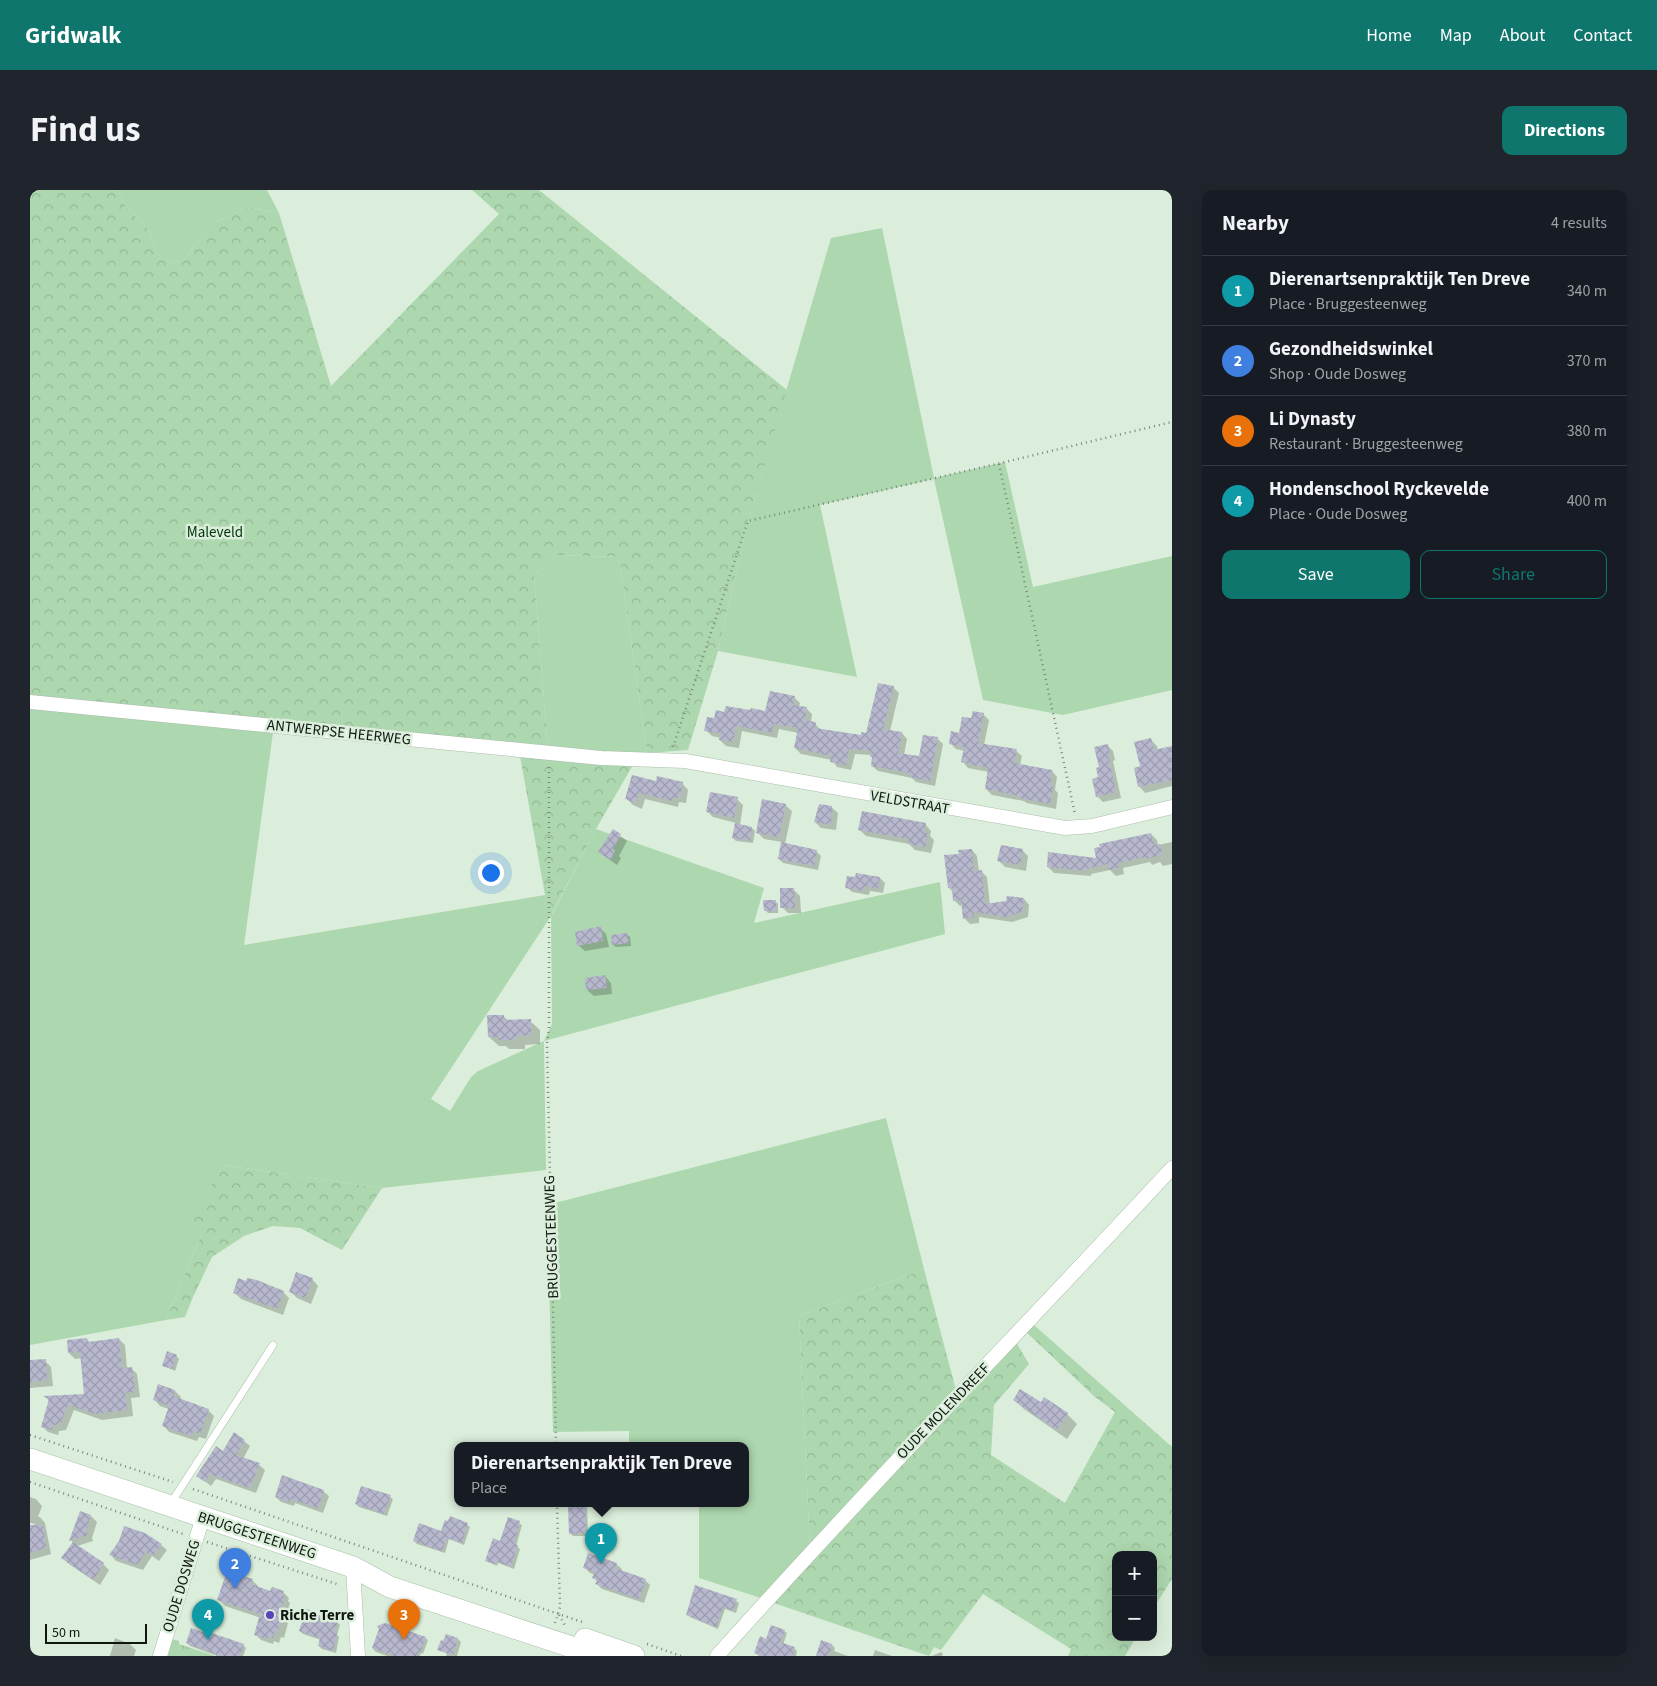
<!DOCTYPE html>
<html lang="en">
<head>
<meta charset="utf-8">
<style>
  body { margin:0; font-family:"Source Sans 3",sans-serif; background:#20242c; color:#f1f3f6 }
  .controls { position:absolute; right:15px; bottom:15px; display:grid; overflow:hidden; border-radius:10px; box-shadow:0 5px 20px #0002 }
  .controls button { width:45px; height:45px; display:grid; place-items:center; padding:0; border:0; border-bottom:1px solid #363941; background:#171b24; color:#f1f3f6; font:25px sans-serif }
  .scale { position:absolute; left:15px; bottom:12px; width:102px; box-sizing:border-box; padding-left:5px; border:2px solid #0f160f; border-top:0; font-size:14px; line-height:18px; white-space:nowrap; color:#0f160f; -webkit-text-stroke:4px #dbeedb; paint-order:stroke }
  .you { position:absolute; left:460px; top:682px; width:18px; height:18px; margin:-12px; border:4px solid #fff; border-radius:50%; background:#1a73e8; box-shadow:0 0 0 8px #1a73e833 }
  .badge { display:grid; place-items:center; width:32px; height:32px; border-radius:50%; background:#0f766e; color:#fff; font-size:16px; font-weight:700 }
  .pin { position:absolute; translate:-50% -41px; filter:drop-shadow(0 1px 2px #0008) }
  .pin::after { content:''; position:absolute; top:26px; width:18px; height:15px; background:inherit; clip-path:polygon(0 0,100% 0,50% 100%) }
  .popup { position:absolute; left:424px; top:1252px; width:295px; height:65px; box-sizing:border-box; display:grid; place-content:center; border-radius:10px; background:#171b24; filter:drop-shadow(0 1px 4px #0005); font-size:16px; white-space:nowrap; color:#9ea1a6 }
  .popup b { font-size:19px; color:#f1f3f6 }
  .popup::after { content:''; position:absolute; left:50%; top:100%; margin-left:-10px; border:10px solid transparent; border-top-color:#171b24 }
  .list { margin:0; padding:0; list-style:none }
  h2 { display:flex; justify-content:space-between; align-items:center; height:65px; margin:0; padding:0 20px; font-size:21px }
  h2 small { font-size:16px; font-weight:400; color:#9ea1a6 }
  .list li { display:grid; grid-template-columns:32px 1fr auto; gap:15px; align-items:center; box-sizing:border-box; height:70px; padding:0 20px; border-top:1px solid #363941 }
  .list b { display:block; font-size:19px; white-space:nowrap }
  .list p { margin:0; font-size:16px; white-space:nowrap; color:#9ea1a6 }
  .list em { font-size:16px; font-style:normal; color:#9ea1a6 }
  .actions { display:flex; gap:10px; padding:15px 20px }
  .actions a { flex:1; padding:11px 0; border:1px solid #0f766e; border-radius:10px; text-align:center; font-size:18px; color:#0f766e }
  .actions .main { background:#0f766e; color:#fff }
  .map { position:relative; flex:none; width:1142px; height:1466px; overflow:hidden; border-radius:10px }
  header { display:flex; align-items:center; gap:30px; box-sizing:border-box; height:70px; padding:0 25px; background:#0f766e; color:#fff }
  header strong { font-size:24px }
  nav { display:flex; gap:28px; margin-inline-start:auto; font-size:18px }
  .intro { display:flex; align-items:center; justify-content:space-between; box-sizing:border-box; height:120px; padding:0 30px }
  h1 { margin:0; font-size:35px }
  .button { padding:12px 22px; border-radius:10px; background:#0f766e; color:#fff; font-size:18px; font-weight:700 }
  main { display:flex; gap:30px; padding:0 30px }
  aside { flex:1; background:#171b24; border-radius:10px; box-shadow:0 5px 20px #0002 }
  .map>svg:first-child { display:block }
  .green { fill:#add7af; fill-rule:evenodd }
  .forest { fill:url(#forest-crowns) }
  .park { fill:url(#park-tufts) }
  .shadow { fill:#0003 }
  .building { fill:url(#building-cross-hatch) }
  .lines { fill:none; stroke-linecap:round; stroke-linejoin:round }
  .service-casing { stroke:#aabdab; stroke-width:8 }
  .minor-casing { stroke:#aabdab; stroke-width:15 }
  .primary-casing { stroke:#aabdab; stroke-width:22 }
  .path { stroke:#7a877a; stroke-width:2.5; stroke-dasharray:1 4; stroke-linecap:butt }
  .service { stroke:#fff; stroke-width:7 }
  .minor { stroke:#fff; stroke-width:14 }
  .primary { stroke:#fff; stroke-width:21 }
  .poi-dot { fill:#5943bb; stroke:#dbeedb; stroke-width:2 }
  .labels { text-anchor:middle; stroke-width:5; stroke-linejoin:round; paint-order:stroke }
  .park-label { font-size:15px; fill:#00350b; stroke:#dbeedb }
  .street-label { font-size:15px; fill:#0f160f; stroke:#dbeedb }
  .poi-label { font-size:15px; font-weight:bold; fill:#0f160f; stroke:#dbeedb; text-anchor:start }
</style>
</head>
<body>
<header>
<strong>Gridwalk</strong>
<nav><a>Home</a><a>Map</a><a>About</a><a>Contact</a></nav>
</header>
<div class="intro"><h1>Find us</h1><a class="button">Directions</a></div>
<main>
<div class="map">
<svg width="1142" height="1466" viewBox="0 0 1142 1466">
  <defs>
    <pattern id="forest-crowns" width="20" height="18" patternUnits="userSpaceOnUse" patternTransform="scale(1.25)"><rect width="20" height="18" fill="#add7af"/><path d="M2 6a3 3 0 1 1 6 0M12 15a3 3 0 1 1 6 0" fill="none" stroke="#94b895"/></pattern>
    <pattern id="park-tufts" width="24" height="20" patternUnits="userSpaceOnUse" patternTransform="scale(1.25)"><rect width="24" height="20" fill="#add7af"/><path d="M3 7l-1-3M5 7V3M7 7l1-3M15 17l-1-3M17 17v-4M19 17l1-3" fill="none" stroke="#94b895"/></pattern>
    <pattern id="building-cross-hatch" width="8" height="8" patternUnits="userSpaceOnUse" patternTransform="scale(1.25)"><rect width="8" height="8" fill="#b7b7ce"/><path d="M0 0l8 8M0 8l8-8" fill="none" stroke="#9c9db0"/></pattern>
  </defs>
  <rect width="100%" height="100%" fill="#dbeedb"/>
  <!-- green -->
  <g class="green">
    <path d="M88,0H237L249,23L218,17L184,33L167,52L153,72L139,73L127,64L119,40L96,17Z"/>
    <path d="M852,38L904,288L975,272L1003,397L1142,366V500L1033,525L953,510L904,289L790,315L827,487L688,461L718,331L801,48Z"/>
    <path d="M528,365L589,367L617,563L604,564L518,558L504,386Z"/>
    <path d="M0,512L244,535L214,755L515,705L522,724L566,639L734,698L724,733L910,692L915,744L514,851L516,980L352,998L193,975L173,1041L136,1130L0,1155ZM521,726L522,834L514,851L448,881L441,887L420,921L401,909Z"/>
    <path d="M856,928L894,1079L769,1126L780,1359L734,1409L669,1388V1313H715V1255H599V1241L523,1242L517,1015Z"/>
  </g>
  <!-- forest -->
  <g class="forest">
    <path d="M0,0H88L96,17L119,40L127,64L140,73L153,72L167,52L184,33L218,17L249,23L301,196L469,24L442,0H509L757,200L718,331L688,461L658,560L617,563L589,367L528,365L504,386L518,558L603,575L566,639L521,725L515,705L490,566L0,512Z"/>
    <path d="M193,975L352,998L312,1060L270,1038L243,1036L214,1046L182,1067L163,1107L155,1127L136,1130L173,1041L161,1030Z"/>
    <path d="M894,1079L927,1204L986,1152L999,1174L964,1215L961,1265L1035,1313L1085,1222L1065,1207L995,1141L996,1128L1142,1257V1389L1123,1419V1365H1086V1447H1106L1095,1466H1038L1041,1459L953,1404L911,1460L904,1457L899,1466L741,1412L780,1359L769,1126Z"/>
  </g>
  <!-- park -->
  <path class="park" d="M142,1449L149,1451V1454L185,1466H137Z"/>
  <!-- shadow -->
  <g class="shadow">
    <path d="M863,497L869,503L860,541L872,543L877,549L874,565L890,567L907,548L913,554L905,596L886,592L882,588L848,581L842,576L843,569L841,565L825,564L821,580L807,577L802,570L771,564L765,558L768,543L749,539L747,548L712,541L709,558L696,556L690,550L691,548L682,546L676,540L685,530L695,523H736L764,507L770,513L769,517L776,518L782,524L781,533H784L791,540L832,547L836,545Z"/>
    <path d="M953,524L959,530L954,555L986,561L992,566L990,575L1022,581L1027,587L1025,600L1028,603L1026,619L997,613L994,611L962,605L956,599L959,582L938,578L933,572L935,561L926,559L920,553L942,530Z"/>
    <path d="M1121,550L1127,556L1128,560L1142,557V596L1115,603L1109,596L1112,577Z"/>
    <path d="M1078,556L1083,561L1085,570L1083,571L1091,608L1073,612L1067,606L1070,578Z"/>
    <path d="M627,592L652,593L658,600L656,613L649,612L648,617L615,609L612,619L603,615L596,608Z"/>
    <path d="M707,609L713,615L710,635L722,638L725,641L723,653L706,651L703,648L706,633L683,627L677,621Z"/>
    <path d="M755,615L762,621L755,654L786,661L791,666L788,680L753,673L749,669L752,652L734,649L727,642Z"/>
    <path d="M801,617L808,623L806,640L791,638L785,632Z"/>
    <path d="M895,634L901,641L900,646L904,650L901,663L885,660L879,654L836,646L830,640Z"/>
    <path d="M583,640L597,651L589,666L591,668L587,675L569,662Z"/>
    <path d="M1121,644L1127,650L1128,655L1142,652V674L1133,676L1130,672L1122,675L1120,672L1093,678L1094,684L1086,686L1080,680L1061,684V686L1024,683L1018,677L1068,670Z"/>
    <path d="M942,660L947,666L949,682L951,681L957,687L960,715L994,709L999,715L998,727L982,732L949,727V733L940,734L934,728L932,715L930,716L924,710L923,702L919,698L930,665Z"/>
    <path d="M992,660L998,666L996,681L975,677L969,671Z"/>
    <path d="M850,688L855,693L853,703L840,701L839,705L822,702L817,697Z"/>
    <path d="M764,700L770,706L771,723H758L752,717Z"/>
    <path d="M745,711L748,714V723H738L735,720Z"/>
    <path d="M570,738L576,744L579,757L555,761L548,755Z"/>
    <path d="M597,744L600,747L601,756L586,757L583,755Z"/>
    <path d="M575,786L581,793L582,804L564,806L557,800Z"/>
    <path d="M473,826L479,831H500L510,840V854L495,855V859H479L476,856H469L459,847Z"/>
    <path d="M282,1089L288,1096L281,1114L267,1108L261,1102Z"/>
    <path d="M204,1102H253L259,1108L253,1125L211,1109Z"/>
    <path d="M57,1149L60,1153L89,1149L95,1155L97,1179L101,1178L107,1184L110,1207L101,1208L103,1226L72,1230L44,1220L36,1240L29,1241L28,1245L18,1242L12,1236L20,1211L15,1207L56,1205L52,1168L45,1169L39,1163Z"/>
    <path d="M146,1166L149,1169L145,1181L133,1175Z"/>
    <path d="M15,1171L21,1177L23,1196L0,1198V1172Z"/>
    <path d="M129,1195L145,1201L151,1207L150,1210L178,1220L184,1226L176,1249L169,1247L167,1251L139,1242L133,1235L139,1219L130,1216L124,1209Z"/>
    <path d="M984,1210L1011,1214L1037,1224L1047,1234L1037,1249L994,1219Z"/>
    <path d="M214,1251L220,1256L213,1269L229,1275L235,1280L226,1303L186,1289L181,1296L168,1286Z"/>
    <path d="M293,1301L299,1306L293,1323L265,1313L264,1316L251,1312L246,1307Z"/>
    <path d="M0,1307L6,1309L12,1316L8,1327H10L15,1333L21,1364L0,1370V1352L5,1350V1334L0,1333Z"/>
    <path d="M360,1307L363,1309L357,1326L329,1317L326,1314Z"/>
    <path d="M540,1313H557L558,1346H543L540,1343Z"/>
    <path d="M51,1323L61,1326L67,1332L62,1348L63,1351L47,1356L73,1374L79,1380L70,1395L39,1374L33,1368L43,1353L41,1350Z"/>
    <path d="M479,1328L492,1335L486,1356L490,1359L484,1379L468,1373L467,1376L456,1371L470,1352Z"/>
    <path d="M437,1335L440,1337L434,1355L419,1349L415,1363L387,1354L384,1351Z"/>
    <path d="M131,1355L137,1360L129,1371L122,1366L113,1380L86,1371L81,1365Z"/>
    <path d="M586,1374L592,1379L591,1382L615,1390L620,1395L614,1413L572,1399L567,1394V1391L564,1388L565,1385L560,1383L555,1378Z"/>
    <path d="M222,1390L228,1396V1398L241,1403L253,1402L259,1408L258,1411L260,1413L255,1430L258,1433L254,1448L251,1447L249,1453L244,1451L243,1454L231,1450L225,1444L231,1428L195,1416L189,1409Z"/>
    <path d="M706,1411L709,1413L706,1423L695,1419L688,1439L660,1427L658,1424Z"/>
    <path d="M277,1420L286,1423L290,1427L307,1432L310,1435L307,1445L309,1447L306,1463L292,1459L289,1456L291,1450L273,1444L270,1441Z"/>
    <path d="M350,1439L395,1448L398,1450L393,1464L391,1463L390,1466H357L346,1462L343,1459Z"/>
    <path d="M754,1441L757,1443L753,1455L764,1458L767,1461L766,1466H729L726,1463L737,1450Z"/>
    <path d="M85,1448L100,1454L106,1460L104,1466H80Z"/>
    <path d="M428,1449L431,1452L427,1466H416L417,1464L409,1459Z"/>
    <path d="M792,1452L802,1455L805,1458L804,1461L818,1466H787Z"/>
    <path d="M157,1453L213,1455L216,1458L213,1466H187L160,1456Z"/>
    <path d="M845,1460L862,1466H843Z"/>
    <path d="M911,1462L913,1464L912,1466H902Z"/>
  </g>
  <!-- building -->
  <g class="building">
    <path d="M848,493L864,496L853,539L872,542L868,563L889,566L893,545L908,547L900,591L879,587L880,583L841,576L842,567H840L841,561L819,559L816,575L800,572L801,566L764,558L768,538L744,534L742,543L706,536L703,552L689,550L690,543L674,541L677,527L684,528L686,520L694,522L696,516L720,520L721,518L735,521L740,501L765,506L763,515L777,517L775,530L785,532L786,533L785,538L831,545V542L836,543Z"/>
    <path d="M943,521L954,523L948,553L987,559L984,573L1022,580L1020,595L1023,596L1020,614L990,608V606L955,599L958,578L931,572L934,557L919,554L921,541L929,543L932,527L941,528Z"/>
    <path d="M1121,548L1124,560L1142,556V590L1108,597L1104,578L1110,576L1104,552Z"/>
    <path d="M1078,554L1080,564L1078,565L1086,602L1066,607L1062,589L1068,587L1066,578L1069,577L1064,557Z"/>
    <path d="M602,585L626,591L627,586L653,592L650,608L643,607L642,611L609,603L605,613L595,609Z"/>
    <path d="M680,602L708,607L704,628L676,622Z"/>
    <path d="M732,609L756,614L749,647L726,643Z"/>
    <path d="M789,614L802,616L801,635L784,632Z"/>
    <path d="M832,621L896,633L894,642L898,643L895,657L878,654L879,649L828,640Z"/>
    <path d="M705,633L722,637L720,651L702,648Z"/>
    <path d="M583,639L591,644L583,659L585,661L580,670L568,662Z"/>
    <path d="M1121,643L1124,655L1130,654L1132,665L1115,669V667L1088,673L1089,678L1079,680L1077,674L1056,679V681L1017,677L1018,662L1066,668L1064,658L1070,657L1069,654Z"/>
    <path d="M751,652L787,660L784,676L748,669Z"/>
    <path d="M971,655L993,659L990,675L967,671Z"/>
    <path d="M942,659L944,681L952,680L955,714L976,711L977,706L994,708L992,722L976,727L944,722V727L933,729L931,710L923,711L922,698H918L914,665L929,664L928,660Z"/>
    <path d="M826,683L850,687L848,699L835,696L834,701L815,698L817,686L825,687Z"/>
    <path d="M750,698H764L765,718H750Z"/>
    <path d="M733,710H746V721H734Z"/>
    <path d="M571,736L573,751L547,756L545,742Z"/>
    <path d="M597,743L599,753L582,755L581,745Z"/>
    <path d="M575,785L577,798L556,800L555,788Z"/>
    <path d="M457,825H474V830L501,829V845L485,846V850H469L468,847H458Z"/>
    <path d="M266,1082L283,1088L275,1108L259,1102Z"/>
    <path d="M208,1088L216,1091L217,1088L227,1090L254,1101L247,1119L203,1103Z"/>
    <path d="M57,1148L58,1152L89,1148L92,1178L102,1177L105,1202L95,1203L97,1220L65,1224L38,1215L30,1235H23L22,1240L11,1237L19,1209L13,1206L54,1204L50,1162L38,1163L37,1150Z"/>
    <path d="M137,1161L147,1165L142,1179L132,1176Z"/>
    <path d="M16,1169L17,1190L0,1192V1170Z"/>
    <path d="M128,1194L145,1200L143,1206L179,1219L170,1244L163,1241L161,1246L132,1236L139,1216L123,1210Z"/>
    <path d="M990,1199L1011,1212L1014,1207L1038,1223L1027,1240L983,1210Z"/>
    <path d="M204,1242L215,1250L206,1265L230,1273L220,1298L180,1284L175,1292L166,1286L186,1256L193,1261Z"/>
    <path d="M252,1285L294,1300L288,1318L260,1309L259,1312L245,1307Z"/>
    <path d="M331,1296L361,1305L354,1324L325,1314Z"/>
    <path d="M538,1313H555L556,1343L539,1344Z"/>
    <path d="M50,1321L61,1325L56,1341L58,1345L39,1351Z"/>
    <path d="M420,1326L438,1333L432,1353L417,1348L412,1361L383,1351L389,1333L411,1341L415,1330L418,1331Z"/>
    <path d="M478,1327L490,1331L484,1354L488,1355L481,1377L466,1371L465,1374L455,1371L463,1348L470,1351Z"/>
    <path d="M0,1335H13L16,1358L0,1363Z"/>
    <path d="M94,1336L115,1343L132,1354L123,1366L116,1362L107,1375L79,1365L89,1351Z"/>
    <path d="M43,1352L74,1373L63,1390L31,1368Z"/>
    <path d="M558,1363L587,1373L585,1378L616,1389L609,1409L565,1394L567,1390L562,1388L565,1382L553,1378Z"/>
    <path d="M197,1381L223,1389L221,1394L240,1401L242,1397L254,1401L252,1405L255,1406L249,1425L253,1426L247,1443L245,1442L243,1448L238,1446L237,1449L224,1445L230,1424L187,1410Z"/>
    <path d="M665,1395L707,1409L703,1421L693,1417L686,1437L656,1425Z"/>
    <path d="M276,1419L287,1422L286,1424L308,1431L304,1442L307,1443L303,1461L288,1456L290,1448L269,1441Z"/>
    <path d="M355,1433L396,1447L390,1463L388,1462L387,1466H364L342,1458L349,1439L347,1436Z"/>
    <path d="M741,1435L755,1440L750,1452L765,1457L763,1466H732L724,1463L730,1446L736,1449Z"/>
    <path d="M161,1438L181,1445L182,1443L214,1454L210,1466H186V1464L156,1453Z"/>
    <path d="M416,1444L428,1448L423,1465L407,1460L411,1450L413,1451Z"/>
    <path d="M791,1450L802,1454L799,1466H786Z"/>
  </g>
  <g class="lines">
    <!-- service casing -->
    <g class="service-casing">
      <path id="service" d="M141,1313L243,1155"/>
    </g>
    <!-- minor casing -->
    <g class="minor-casing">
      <g id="minor">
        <path d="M0,512L571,568L655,571L1035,638L1062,636L1142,617"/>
        <path d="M323,1377L328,1466"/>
        <path d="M130,1466L173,1327"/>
        <path d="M687,1466C835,1300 991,1141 1142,978"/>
      </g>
    </g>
    <!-- primary casing -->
    <g class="primary-casing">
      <g id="primary">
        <path d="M0,1269L323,1377L360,1397L569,1466"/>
        <path d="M555,1449L604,1466"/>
      </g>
    </g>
    <!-- path -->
    <g class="path">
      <path d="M969,274L1045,624"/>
      <path d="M643,557L718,331L975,272L1142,232"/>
      <path d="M519,577V838L517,853L526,1255"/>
      <path d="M0,1245L143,1292"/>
      <path d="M0,1292L153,1344"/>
      <path d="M163,1299L552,1432"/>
      <path d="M177,1352L310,1395"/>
      <path d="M529,1425L536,1437"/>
      <path d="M525,1433L530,1417L527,1313"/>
      <path d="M617,1454L651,1466"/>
    </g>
    <!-- service -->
    <use href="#service" class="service"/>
    <!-- minor -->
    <use href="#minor" class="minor"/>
    <!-- primary -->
    <use href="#primary" class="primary"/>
  </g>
  <!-- markers -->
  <circle class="poi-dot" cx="240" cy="1425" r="5"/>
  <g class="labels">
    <!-- park labels -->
    <g class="park-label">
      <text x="185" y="347">Maleveld</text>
    </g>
    <!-- street labels -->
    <g class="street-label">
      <text transform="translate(309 542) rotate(6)" y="5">ANTWERPSE HEERWEG</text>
      <text transform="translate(880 612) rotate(10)" y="5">VELDSTRAAT</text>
      <text transform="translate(521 1047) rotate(-92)" y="5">BRUGGESTEENWEG</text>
      <text transform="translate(913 1221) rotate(-46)" y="5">OUDE MOLENDREEF</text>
      <text transform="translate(227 1345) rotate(18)" y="5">BRUGGESTEENWEG</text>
      <text transform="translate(151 1396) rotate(-73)" y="5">OUDE DOSWEG</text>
    </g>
    <!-- poi labels -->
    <g class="poi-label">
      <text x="250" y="1430">Riche Terre</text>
    </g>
  </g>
</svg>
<div class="controls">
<button>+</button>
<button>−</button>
</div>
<div class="scale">50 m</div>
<div class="you"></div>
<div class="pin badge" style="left:571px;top:1374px;background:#0f9aa8">1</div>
<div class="popup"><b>Dierenartsenpraktijk Ten Dreve</b>Place</div>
<div class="pin badge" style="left:205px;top:1399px;background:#3f7fe0">2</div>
<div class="pin badge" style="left:374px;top:1450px;background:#e8710a">3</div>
<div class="pin badge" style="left:178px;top:1450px;background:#0f9aa8">4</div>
</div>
<aside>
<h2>Nearby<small>4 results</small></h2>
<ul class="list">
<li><span class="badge" style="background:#0f9aa8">1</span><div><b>Dierenartsenpraktijk Ten Dreve</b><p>Place · Bruggesteenweg</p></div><em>340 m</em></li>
<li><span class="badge" style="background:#3f7fe0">2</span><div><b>Gezondheidswinkel</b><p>Shop · Oude Dosweg</p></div><em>370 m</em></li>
<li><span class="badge" style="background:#e8710a">3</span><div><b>Li Dynasty</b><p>Restaurant · Bruggesteenweg</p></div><em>380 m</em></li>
<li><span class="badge" style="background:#0f9aa8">4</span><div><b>Hondenschool Ryckevelde</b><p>Place · Oude Dosweg</p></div><em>400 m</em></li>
</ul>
<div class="actions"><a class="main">Save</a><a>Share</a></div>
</aside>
</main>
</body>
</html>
